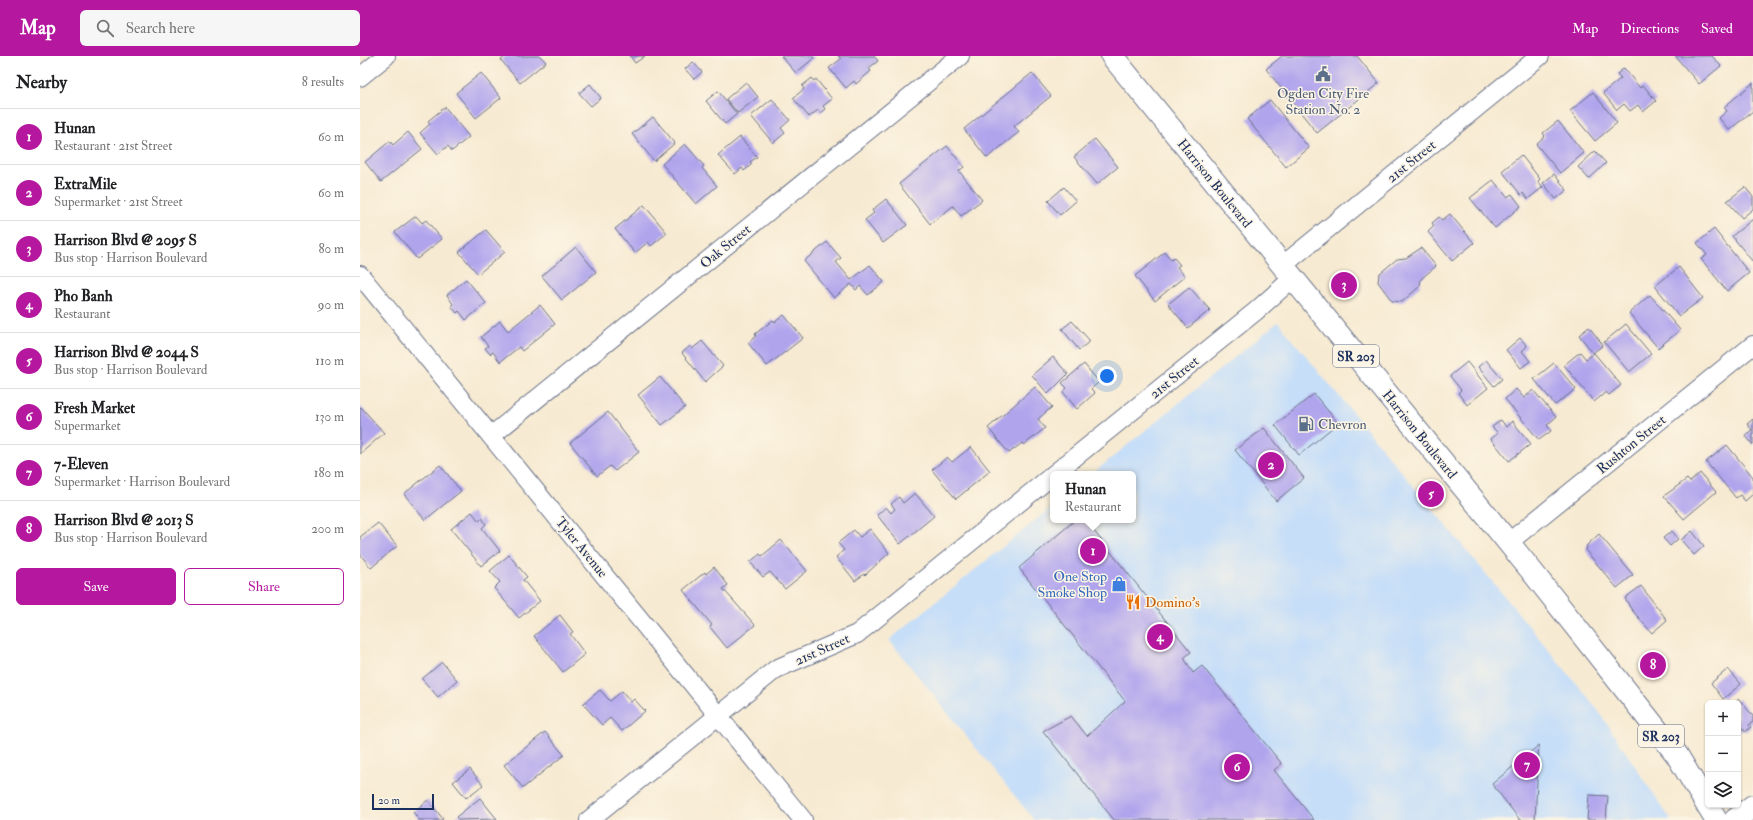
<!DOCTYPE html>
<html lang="en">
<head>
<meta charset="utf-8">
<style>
  body { margin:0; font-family:"IM FELL Double Pica",serif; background:#f6f6f6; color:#202124 }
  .controls { position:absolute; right:12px; bottom:12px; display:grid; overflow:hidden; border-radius:6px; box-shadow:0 1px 3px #0004 }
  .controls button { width:36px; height:36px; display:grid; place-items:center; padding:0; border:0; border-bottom:1px solid #e0e0e0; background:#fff; color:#202124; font:20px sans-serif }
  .scale { position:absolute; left:12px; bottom:10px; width:62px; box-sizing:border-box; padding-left:4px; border:2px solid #1b2f5e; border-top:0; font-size:11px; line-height:14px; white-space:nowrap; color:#1b2f5e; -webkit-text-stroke:3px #fcf5e5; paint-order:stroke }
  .you { position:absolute; left:747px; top:320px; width:14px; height:14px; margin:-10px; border:3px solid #fff; border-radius:50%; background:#1a73e8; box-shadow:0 0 0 6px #1a73e833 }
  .badge { display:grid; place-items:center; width:26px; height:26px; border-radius:50%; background:#b5179e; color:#fff; font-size:13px; font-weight:700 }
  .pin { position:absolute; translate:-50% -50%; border:2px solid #fff; box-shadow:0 1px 4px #0006 }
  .popup { position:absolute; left:690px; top:415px; width:86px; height:52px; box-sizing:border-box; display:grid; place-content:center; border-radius:6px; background:#fff; filter:drop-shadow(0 1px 3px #0005); font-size:13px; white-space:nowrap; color:#757577 }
  .popup b { font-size:15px; color:#202124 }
  .popup::after { content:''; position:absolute; left:50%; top:100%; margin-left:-8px; border:8px solid transparent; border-top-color:#fff }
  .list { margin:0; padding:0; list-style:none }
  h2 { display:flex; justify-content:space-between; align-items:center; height:52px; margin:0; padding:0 16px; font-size:17px }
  h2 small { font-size:13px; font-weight:400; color:#757577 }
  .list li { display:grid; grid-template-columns:26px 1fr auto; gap:12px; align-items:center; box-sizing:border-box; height:56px; padding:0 16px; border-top:1px solid #e0e0e0 }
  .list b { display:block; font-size:15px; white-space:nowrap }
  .list p { margin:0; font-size:13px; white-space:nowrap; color:#757577 }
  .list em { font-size:13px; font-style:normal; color:#757577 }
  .actions { display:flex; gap:8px; padding:12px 16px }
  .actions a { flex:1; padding:9px 0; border:1px solid #b5179e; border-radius:6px; text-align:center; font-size:14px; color:#b5179e }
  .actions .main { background:#b5179e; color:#fff }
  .icon { flex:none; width:22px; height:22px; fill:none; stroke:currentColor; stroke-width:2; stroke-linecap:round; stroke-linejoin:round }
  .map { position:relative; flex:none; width:1393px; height:764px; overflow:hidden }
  header { display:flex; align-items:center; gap:24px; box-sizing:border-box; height:56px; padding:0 20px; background:#b5179e; color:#fff }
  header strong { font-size:19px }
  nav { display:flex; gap:22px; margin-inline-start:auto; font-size:14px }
  .search { width:280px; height:36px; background:#f6f6f6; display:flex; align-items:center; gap:10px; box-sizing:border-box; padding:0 14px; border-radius:6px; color:#757577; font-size:15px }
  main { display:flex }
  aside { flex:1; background:#fff }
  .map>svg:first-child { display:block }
  .built { fill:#c6def8 }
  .building { fill:#b0a4ed }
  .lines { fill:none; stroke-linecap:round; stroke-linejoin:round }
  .street-casing { stroke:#687087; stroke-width:20 }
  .secondary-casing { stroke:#687087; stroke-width:24 }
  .primary-casing { stroke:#687087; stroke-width:24 }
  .street { stroke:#fff; stroke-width:18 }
  .secondary { stroke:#fff; stroke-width:22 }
  .primary { stroke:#fff; stroke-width:22 }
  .labels { text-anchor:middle; stroke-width:3; stroke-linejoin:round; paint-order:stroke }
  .shield { fill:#fcf5e5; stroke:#5e6a86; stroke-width:1 }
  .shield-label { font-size:13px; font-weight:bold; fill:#1b2f5e }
  .service-label { font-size:14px; fill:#4e5e75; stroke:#fcf5e5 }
  .street-label { font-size:14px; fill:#1b2f5e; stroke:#fcf5e5 }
  .shop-label { font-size:14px; fill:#366cbe; stroke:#fcf5e5; text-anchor:end }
  .food-label { font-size:14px; fill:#c56008; stroke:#fcf5e5; text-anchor:start }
</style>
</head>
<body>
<header>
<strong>Map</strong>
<div class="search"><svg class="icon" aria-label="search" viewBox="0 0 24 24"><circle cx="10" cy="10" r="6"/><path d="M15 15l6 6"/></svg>Search here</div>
<nav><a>Map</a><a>Directions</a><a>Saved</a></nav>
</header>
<main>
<aside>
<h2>Nearby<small>8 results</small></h2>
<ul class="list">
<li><span class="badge">1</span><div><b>Hunan</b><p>Restaurant · 21st Street</p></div><em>60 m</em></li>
<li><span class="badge">2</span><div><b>ExtraMile</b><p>Supermarket · 21st Street</p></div><em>60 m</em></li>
<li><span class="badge">3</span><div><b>Harrison Blvd @ 2095 S</b><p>Bus stop · Harrison Boulevard</p></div><em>80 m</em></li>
<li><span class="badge">4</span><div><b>Pho Banh</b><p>Restaurant</p></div><em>90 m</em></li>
<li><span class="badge">5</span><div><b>Harrison Blvd @ 2044 S</b><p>Bus stop · Harrison Boulevard</p></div><em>110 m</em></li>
<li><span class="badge">6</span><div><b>Fresh Market</b><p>Supermarket</p></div><em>130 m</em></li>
<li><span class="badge">7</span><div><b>7-Eleven</b><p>Supermarket · Harrison Boulevard</p></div><em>180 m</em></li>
<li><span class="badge">8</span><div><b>Harrison Blvd @ 2013 S</b><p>Bus stop · Harrison Boulevard</p></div><em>200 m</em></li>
</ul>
<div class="actions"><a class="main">Save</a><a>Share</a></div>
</aside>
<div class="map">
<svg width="1393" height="764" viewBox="0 0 1393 764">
  <rect width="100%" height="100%" fill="#fcf5e5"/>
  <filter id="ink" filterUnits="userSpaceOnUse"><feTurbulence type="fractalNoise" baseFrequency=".025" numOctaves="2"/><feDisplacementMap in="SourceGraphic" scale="8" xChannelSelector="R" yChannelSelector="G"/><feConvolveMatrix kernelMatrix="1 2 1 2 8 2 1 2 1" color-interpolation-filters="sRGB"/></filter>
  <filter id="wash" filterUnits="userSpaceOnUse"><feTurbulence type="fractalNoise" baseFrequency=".012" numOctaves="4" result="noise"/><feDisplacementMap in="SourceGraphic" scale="16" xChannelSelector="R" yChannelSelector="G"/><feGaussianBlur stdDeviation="0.9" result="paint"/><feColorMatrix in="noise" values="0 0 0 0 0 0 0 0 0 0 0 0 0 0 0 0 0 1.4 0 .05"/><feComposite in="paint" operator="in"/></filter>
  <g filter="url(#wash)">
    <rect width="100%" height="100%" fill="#f7ead2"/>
    <!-- built -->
    <path class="built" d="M918,266L1235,650L1311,764H674L529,584L693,450V464H773V418H732Z"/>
    <g id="blocks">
      <!-- building -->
      <g class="building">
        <path d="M146,0H180L186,6L160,27L141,4Z"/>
        <path d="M270,0H285L275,7Z"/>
        <path d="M421,0H452L454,2L436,17Z"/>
        <path d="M478,0H514L518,5L509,12L511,15L496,28L494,25L486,32L469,12L481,3Z"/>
        <path d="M922,0H997L1019,27L957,77L906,13Z"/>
        <path d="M1315,0H1352L1361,10L1339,28Z"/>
        <path d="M333,6L342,16L334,23L325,13Z"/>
        <path d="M1264,12L1280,32L1283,29L1296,45L1283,56L1278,49L1270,55L1264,48L1257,54L1243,37L1261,22L1257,18Z"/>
        <path d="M121,17L141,42L116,62L96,37Z"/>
        <path d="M672,17L691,40L654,70L659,76L627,102L604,73Z"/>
        <path d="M452,22L454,25L456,23L472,43L463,50L465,53L460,57L458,54L449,61L433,42L444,33L442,30Z"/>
        <path d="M386,26L398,41L378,57L366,43Z"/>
        <path d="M1393,27V55L1369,74L1359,62L1367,55L1364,51Z"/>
        <path d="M230,28L241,42L231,50L219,37Z"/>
        <path d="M358,35L377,58L365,68L346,45Z"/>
        <path d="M1233,36L1257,67L1235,85L1210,55Z"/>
        <path d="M412,43L430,64L421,72L425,77L413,87L391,60Z"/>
        <path d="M910,44L949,92L926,111L887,63Z"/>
        <path d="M85,51L109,81L92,95L88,90L78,98L60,77L70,68L68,65Z"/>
        <path d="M293,61L315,87L294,105L272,78Z"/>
        <path d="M1198,65L1224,97L1200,117L1176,88L1185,80L1183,77Z"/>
        <path d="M48,76L62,93L21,126L5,106L30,85L33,89Z"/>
        <path d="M380,81L397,101L390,106L392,108L384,115L382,112L375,118L358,99Z"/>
        <path d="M735,83L758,111L737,128L714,101Z"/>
        <path d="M325,88L344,110L342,112L357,130L336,148L302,108Z"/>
        <path d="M587,90L604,111L599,115L622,144L601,160L593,150L570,168L539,128Z"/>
        <path d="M1235,95L1246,107L1229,123L1218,111Z"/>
        <path d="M1161,99L1180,123L1178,125L1183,131L1168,143L1163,137L1161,139L1142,115Z"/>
        <path d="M1194,118L1207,134L1196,143L1183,127Z"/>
        <path d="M1133,124L1147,141L1152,138L1161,150L1135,172L1110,142Z"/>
        <path d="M704,131L716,145L700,159L688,145Z"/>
        <path d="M1385,131L1393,141V153L1382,162L1367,145Z"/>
        <path d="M526,143L547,169L523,187L505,164L514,157L512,154Z"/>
        <path d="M284,149L307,177L291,190L288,186L275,197L255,173Z"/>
        <path d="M1090,158L1114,187L1092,205L1068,176L1074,170L1072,167L1079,161L1082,164Z"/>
        <path d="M56,160L62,167L66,164L82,183L57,203L35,176Z"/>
        <path d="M1393,163V206L1372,180Z"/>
        <path d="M1354,173L1389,217L1367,235L1341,203L1347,199L1337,187Z"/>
        <path d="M126,174L145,196L118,218L99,196Z"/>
        <path d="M467,186L481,202L476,206L491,224L510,209L524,226L508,239L500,230L496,234L491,228L474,242L444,205Z"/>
        <path d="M216,191L236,216L202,244L182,220Z"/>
        <path d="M1061,192L1076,210L1061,223L1060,230L1042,246L1032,245L1018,226L1019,218L1037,203L1046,202Z"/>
        <path d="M805,196L811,204L814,202L820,209L817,211L825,220L795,245L775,220Z"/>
        <path d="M1319,211L1343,242L1319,260L1295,230Z"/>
        <path d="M106,223L126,247L106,264L99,255L97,257L91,250L93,248L87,239Z"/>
        <path d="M829,231L850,254L828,272L808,248Z"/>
        <path d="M1290,239L1320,274L1298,292L1269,257Z"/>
        <path d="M180,249L195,268L162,295L159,291L140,306L133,296L130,298L125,292L128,290L121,281L140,265L148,275Z"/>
        <path d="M424,259L443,282L407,310L388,287L396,280L395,278L413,264L415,266Z"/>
        <path d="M712,265L730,285L719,294L702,273Z"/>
        <path d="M1266,268L1291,298L1269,316L1244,286Z"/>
        <path d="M1229,271L1243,289L1233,297L1219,279Z"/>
        <path d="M1160,282L1167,290L1162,295L1170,305L1161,312L1146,294Z"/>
        <path d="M342,285L363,310L345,326L322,297L330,290L332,293Z"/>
        <path d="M1220,296L1226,303L1234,297L1261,329L1249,339L1246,336L1234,346L1204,309Z"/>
        <path d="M693,301L708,318L688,338L672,319Z"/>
        <path d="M1126,304L1142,323L1134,330L1118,311Z"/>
        <path d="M1107,306L1128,332L1107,349L1098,337L1101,334L1090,320Z"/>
        <path d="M1194,307L1216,333L1195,349L1174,323Z"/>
        <path d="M724,308L739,326L731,333L735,337L717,353L703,336L707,332L702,327Z"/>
        <path d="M300,321L325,351L302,369L278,339Z"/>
        <path d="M675,331L692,351L678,363L685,372L664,389L662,387L649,397L628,372Z"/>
        <path d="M1156,333L1164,342L1173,334L1196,361L1187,369L1191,375L1179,384L1145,343Z"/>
        <path d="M954,338L978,367L939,399L915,369Z"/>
        <path d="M1,351L24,377L0,398V352Z"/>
        <path d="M248,356L279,396L255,415L250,410L237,420L210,387Z"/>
        <path d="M1393,363V389L1385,379L1392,374L1387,368Z"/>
        <path d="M1141,364L1146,371L1152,365L1171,388L1149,405L1131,383L1138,377L1132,371Z"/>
        <path d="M904,372L944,422L916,445L875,394Z"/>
        <path d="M1367,389L1393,421V438L1385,445L1380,439L1376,442L1346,406Z"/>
        <path d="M611,391L630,415L596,443L572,414L587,401L592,406Z"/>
        <path d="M80,409L101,435L65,464L44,438Z"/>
        <path d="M1340,417L1356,436L1324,463L1304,440L1327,423L1330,426Z"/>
        <path d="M555,437L574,460L540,488L517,459L526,451L531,457L535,453L531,448L539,441L543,447Z"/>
        <path d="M112,456L119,465L122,462L126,468L122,472L140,495L121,510L91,473Z"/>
        <path d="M715,464H725L831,596L824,602L833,617L842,610L922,708L914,714L954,764H754L683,675L711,660L727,680L765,645L659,512Z"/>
        <path d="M18,467L37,490L11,512L0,498V481Z"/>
        <path d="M510,473L529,497L505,519L504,518L495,525L476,501L484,494L478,487L494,474L500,481Z"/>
        <path d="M1312,475L1318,483L1310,490L1303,482Z"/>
        <path d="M1332,475L1344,490L1334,499L1321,484Z"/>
        <path d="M1239,478L1273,519L1257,532L1226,495L1227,489Z"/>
        <path d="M421,484L447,515L425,533L410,516L403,521L390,506L400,498L402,500Z"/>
        <path d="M149,499L167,521L163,524L180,545L159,562L134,532L140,526L130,515Z"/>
        <path d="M354,511L368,529L363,533L395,569L367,592L350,571L352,569L323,534L345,516L346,518Z"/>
        <path d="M1281,530L1307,564L1292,577L1271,553L1265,542Z"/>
        <path d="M200,559L213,576L210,578L225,598L203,616L174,580Z"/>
        <path d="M82,606L97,624L78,641L62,623Z"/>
        <path d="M1368,613L1381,628L1363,643L1351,627Z"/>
        <path d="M240,634L250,645L262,635L271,646L274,643L285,655L262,675L250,662L242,669L223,648Z"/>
        <path d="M1379,643L1393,660V666L1389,669L1391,671L1385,676L1383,672L1378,676V647H1374Z"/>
        <path d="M185,676L204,699L163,732L144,709Z"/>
        <path d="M1179,689L1175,764H1160L1132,728Z"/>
        <path d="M110,713L123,729L106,742L93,726Z"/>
        <path d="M1229,739L1248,740L1246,764H1227Z"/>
        <path d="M120,742L137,763L99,764L96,761Z"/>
        <path d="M68,744L83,763L81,764H59L53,756Z"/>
      </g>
    </g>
  </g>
  <g filter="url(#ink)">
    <use href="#blocks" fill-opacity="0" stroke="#687087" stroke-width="1"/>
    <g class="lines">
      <!-- street casing -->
      <g class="street-casing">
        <g id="street">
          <path d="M0,21L26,0"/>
          <path d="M922,210L1180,0"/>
          <path d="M0,219L443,764"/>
          <path d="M131,380L600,0"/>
          <path d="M694,418L896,255L933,222"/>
          <path d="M1149,486L1393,289"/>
          <path d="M229,764L416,613L497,578L693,419"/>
        </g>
      </g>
      <!-- secondary casing -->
      <g class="secondary-casing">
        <path id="secondary" d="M1375,764L1393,750"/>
      </g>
      <!-- primary casing -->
      <g class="primary-casing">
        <path id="primary" d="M752,0L1170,513L1317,699L1356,764"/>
      </g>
      <!-- street -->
      <use href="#street" class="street"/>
      <!-- secondary -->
      <use href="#secondary" class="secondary"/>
      <!-- primary -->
      <use href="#primary" class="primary"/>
    </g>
  </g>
  <!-- icons -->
  <defs>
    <g id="civic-bare" transform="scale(1.2)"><path d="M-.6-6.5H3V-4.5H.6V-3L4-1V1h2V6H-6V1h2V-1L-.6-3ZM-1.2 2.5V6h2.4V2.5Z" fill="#5c6f8a" stroke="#fcf5e5" stroke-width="2.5" paint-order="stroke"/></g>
    <g id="fuel-bare" transform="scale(1.2)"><path d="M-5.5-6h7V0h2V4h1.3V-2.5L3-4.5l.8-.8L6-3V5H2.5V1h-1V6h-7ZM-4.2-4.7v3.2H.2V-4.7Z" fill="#5c6f8a" stroke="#fcf5e5" stroke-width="2.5" paint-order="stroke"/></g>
    <g id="shop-bare" transform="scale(1.2)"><path d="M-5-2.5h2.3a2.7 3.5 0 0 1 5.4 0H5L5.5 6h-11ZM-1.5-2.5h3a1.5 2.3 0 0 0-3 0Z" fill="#3f7fe0" stroke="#fcf5e5" stroke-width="2.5" paint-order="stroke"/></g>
    <g id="restaurant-bare" transform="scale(1.2)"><path d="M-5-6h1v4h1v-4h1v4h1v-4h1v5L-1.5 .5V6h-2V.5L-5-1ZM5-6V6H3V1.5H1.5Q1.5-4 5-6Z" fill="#e8710a" stroke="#fcf5e5" stroke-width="2.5" paint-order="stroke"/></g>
  </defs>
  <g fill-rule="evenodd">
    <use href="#civic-bare" x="963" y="18"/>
    <use href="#fuel-bare" x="946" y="368"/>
    <use href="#shop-bare" x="759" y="528"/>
    <use href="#restaurant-bare" x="773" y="546"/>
  </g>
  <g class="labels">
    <!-- shield labels -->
    <g class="shield">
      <rect x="973" y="289" width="46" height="22" rx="3"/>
      <rect x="1278" y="669" width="46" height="22" rx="3"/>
    </g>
    <g class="shield-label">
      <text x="996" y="305">SR 203</text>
      <text x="1301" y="685">SR 203</text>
    </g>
    <!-- service labels -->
    <g class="service-label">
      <text x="963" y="42">Ogden City Fire<tspan x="963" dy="16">Station No. 2</tspan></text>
      <text x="958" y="373" text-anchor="start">Chevron</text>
    </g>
    <!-- street labels -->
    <g class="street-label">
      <text transform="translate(1051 105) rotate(-39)" y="5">21st Street</text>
      <text transform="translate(855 127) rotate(51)" y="5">Harrison Boulevard</text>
      <text transform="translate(365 190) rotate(-39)" y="5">Oak Street</text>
      <text transform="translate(814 321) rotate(-39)" y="5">21st Street</text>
      <text transform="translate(1060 378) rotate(51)" y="5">Harrison Boulevard</text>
      <text transform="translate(1271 388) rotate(-39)" y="5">Rushton Street</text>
      <text transform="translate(222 491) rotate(51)" y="5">Tyler Avenue</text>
      <text transform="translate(462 593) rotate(-24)" y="5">21st Street</text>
    </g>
    <!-- shop labels -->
    <g class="shop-label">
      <text x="747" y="525">One Stop<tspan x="747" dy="16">Smoke Shop</tspan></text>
    </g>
    <!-- food labels -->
    <g class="food-label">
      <text x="785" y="551">Domino's</text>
    </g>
  </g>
</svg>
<div class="controls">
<button>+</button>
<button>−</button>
<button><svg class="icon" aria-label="layers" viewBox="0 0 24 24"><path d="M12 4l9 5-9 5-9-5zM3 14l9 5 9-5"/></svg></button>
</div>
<div class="scale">20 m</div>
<div class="you"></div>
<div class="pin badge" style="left:733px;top:495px">1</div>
<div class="popup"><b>Hunan</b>Restaurant</div>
<div class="pin badge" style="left:911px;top:409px">2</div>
<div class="pin badge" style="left:984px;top:229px">3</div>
<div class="pin badge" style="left:800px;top:581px">4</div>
<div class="pin badge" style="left:1071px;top:438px">5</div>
<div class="pin badge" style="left:877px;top:711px">6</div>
<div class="pin badge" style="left:1167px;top:709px">7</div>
<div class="pin badge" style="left:1293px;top:609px">8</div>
</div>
</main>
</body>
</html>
